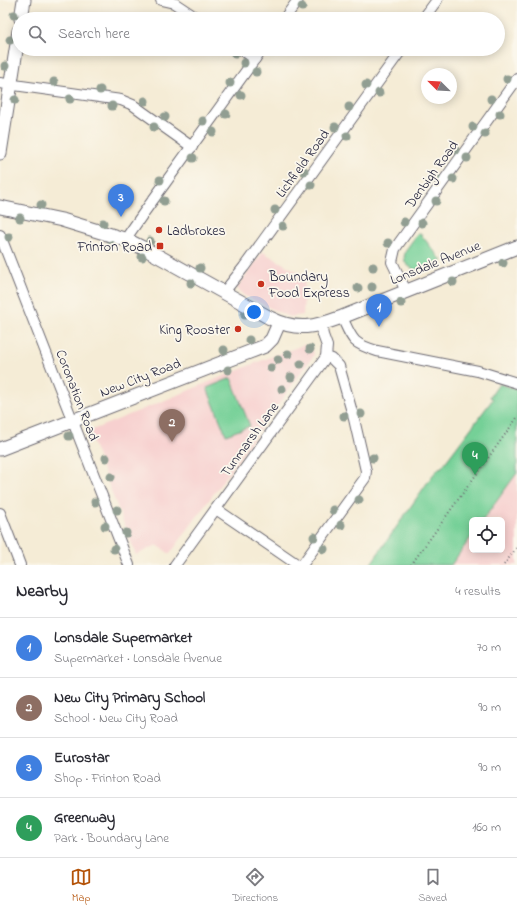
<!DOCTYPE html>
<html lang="en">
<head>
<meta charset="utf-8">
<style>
  body { margin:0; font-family:"Indie Flower",sans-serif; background:#f7f7f7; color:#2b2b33 }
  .controls { position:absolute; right:12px; bottom:12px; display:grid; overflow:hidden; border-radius:6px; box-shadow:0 2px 10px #0003 }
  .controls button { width:36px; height:36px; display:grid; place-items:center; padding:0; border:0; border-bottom:1px solid #e1e1e2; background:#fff; color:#2b2b33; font:20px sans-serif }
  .compass { position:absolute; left:421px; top:68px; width:36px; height:36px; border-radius:50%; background:#fff; box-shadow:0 2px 10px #0003; rotate:294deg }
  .you { position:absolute; left:254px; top:312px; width:14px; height:14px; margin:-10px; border:3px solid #fff; border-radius:50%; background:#1a73e8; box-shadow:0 0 0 6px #1a73e833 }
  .badge { display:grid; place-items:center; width:26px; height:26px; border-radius:50%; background:#b45309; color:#fff; font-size:13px; font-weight:700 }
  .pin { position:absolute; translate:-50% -33px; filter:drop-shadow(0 1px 2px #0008) }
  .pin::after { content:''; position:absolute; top:21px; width:14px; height:12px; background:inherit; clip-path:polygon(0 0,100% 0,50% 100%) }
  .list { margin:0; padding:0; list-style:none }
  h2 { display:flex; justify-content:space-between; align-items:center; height:52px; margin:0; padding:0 16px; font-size:17px }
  h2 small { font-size:13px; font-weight:400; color:#7c7c81 }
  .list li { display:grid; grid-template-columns:26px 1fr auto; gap:12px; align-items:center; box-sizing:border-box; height:60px; padding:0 16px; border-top:1px solid #e1e1e2 }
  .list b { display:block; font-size:15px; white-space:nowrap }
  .list p { margin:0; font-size:13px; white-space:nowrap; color:#7c7c81 }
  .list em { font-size:13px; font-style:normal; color:#7c7c81 }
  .icon { flex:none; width:22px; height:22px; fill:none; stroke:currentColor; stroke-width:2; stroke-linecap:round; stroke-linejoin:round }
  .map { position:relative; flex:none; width:517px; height:565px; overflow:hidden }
  .search { position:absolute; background:#fff; box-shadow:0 2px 10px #0003; left:12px; right:12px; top:12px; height:44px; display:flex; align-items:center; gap:10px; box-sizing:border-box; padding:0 14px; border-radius:22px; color:#7c7c81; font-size:15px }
  .sheet { height:292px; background:#fff }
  nav { display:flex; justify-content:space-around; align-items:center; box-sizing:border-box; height:56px; border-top:1px solid #e1e1e2; background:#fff; font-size:11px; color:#7c7c81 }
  nav a { display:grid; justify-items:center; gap:2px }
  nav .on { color:#b45309 }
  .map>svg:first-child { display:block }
  .built { fill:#f7d0cf }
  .green { fill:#75d097; stroke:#4c7969 }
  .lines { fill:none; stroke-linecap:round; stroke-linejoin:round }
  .minor-casing { stroke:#6c6971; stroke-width:12 }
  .tertiary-casing { stroke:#6c6971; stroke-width:15 }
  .path { stroke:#6c6971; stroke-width:2; stroke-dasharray:1 3; stroke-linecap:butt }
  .minor { stroke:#fff; stroke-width:10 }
  .tertiary { stroke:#fff; stroke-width:13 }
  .tree { fill:#919e92 }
  .poi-dot { fill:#c8321e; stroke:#fbf7ec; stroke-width:1.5 }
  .labels { text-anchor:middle; stroke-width:3.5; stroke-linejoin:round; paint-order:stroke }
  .street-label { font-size:14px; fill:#22223b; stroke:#fbf7ec }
  .poi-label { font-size:14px; fill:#22223b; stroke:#fbf7ec; text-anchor:start }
</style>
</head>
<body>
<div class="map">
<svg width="517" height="565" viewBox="0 0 517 565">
  <rect width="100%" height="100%" fill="#fbf7ec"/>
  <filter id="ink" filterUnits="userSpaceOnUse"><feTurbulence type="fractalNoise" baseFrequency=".025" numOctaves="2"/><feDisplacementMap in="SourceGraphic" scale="8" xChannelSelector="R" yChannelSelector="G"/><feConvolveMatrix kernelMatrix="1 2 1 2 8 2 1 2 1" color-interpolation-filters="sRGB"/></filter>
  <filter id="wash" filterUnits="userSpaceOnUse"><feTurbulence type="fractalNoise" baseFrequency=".012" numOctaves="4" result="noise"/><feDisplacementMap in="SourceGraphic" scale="16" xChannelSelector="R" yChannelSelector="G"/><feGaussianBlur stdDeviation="0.9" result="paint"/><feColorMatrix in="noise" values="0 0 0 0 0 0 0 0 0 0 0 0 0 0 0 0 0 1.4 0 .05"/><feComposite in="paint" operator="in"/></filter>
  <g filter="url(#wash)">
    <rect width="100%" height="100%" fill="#f5ecd6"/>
    <!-- built -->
    <g class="built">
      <path d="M263,252L289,267L305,276L303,315L289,317L243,295L237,288Z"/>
      <path d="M303,345L312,347L314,355L170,554L157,545L136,555L89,434L90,431L263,360Z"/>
      <path d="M517,473V565H451L472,536V550H502V520H483Z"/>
    </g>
    <!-- green -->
    <g class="green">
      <path d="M419,232L442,261L415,270C393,260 410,245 419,232Z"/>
      <path d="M231,378L250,426L226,435L207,388Z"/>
      <path d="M499,384L517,389V473L483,520H472V536L451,565H370L432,476L440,467L441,468L493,399L490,397Z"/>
    </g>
  </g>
  <g filter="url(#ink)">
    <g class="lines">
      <!-- minor casing -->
      <g class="minor-casing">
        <g id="minor">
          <path d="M161,0L174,3L198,19"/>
          <path d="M284,19L298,0"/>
          <path d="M423,19L437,0"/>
          <path d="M241,49L255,59"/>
          <path d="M0,83L121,100L133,105L192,147"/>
          <path d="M0,235L129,565"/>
          <path d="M127,240L129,234L145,211L262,49"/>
          <path d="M406,291L392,262L395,249L399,243L517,79"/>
          <path d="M224,292L244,267L402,49"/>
          <path d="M342,317C353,341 352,343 377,351L478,371L517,383"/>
          <path d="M216,509L298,565"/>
          <path d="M0,513L20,565"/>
          <path d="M175,565L326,357L327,346L323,335L321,325"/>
          <path d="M302,565L365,478L366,471L354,419L339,366L332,359L326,357"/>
        </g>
      </g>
      <!-- tertiary casing -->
      <g class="tertiary-casing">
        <g id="tertiary">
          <path d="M21,19L24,0"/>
          <path d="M0,153L19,31"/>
          <path d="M0,207L62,220L127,240L149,251L270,318C298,332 315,327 342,317L517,247"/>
          <path d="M0,449L265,346L272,339L279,323"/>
        </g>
      </g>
      <!-- path -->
      <g class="path">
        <path d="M411,565L517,418"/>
        <path d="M504,565L517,547"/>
      </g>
      <!-- minor -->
      <use href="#minor" class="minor"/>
      <!-- tertiary -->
      <use href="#tertiary" class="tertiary"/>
    </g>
    <!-- trees -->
    <g class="tree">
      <circle cx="302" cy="7" r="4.5"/>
      <circle cx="14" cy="15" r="4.5"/>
      <circle cx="10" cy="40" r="4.5"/>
      <circle cx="235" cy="54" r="4.5"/>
      <circle cx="244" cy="63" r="4.5"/>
      <circle cx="5" cy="66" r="4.5"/>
      <circle cx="256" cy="72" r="4.5"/>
      <circle cx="507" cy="79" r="4.5"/>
      <circle cx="54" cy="82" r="4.5"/>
      <circle cx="230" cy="83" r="4.5"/>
      <circle cx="366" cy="85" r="4.5"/>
      <circle cx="100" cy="90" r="4.5"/>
      <circle cx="379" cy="93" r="4.5"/>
      <circle cx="241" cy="95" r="4.5"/>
      <circle cx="70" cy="99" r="4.5"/>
      <circle cx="491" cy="99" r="4.5"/>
      <circle cx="15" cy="100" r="4.5"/>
      <circle cx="145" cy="101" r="4.5"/>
      <circle cx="112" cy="106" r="4.5"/>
      <circle cx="349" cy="107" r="4.5"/>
      <circle cx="226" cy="114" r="4.5"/>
      <circle cx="500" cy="114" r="4.5"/>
      <circle cx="165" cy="117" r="4.5"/>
      <circle cx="203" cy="121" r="4.5"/>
      <circle cx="154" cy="127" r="4.5"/>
      <circle cx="335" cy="127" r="4.5"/>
      <circle cx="473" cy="127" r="4.5"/>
      <circle cx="213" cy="132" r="4.5"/>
      <circle cx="485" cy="134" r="4.5"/>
      <circle cx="347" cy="136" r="4.5"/>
      <circle cx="455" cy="150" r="4.5"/>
      <circle cx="193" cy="158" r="4.5"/>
      <circle cx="467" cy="158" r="4.5"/>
      <circle cx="304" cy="171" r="4.5"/>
      <circle cx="436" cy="177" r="4.5"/>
      <circle cx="453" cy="179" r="4.5"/>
      <circle cx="160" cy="180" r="4.5"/>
      <circle cx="311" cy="185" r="4.5"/>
      <circle cx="164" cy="201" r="4.5"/>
      <circle cx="436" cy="201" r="4.5"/>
      <circle cx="41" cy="205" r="4.5"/>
      <circle cx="275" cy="210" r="4.5"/>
      <circle cx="20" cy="218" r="4.5"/>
      <circle cx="404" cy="222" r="4.5"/>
      <circle cx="103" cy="223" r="4.5"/>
      <circle cx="422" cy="223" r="4.5"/>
      <circle cx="283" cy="226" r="4.5"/>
      <circle cx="9" cy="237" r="4.5"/>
      <circle cx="150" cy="241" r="4.5"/>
      <circle cx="388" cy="243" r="4.5"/>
      <circle cx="111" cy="245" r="4.5"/>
      <circle cx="142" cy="257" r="4.5"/>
      <circle cx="503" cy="263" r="4.5"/>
      <circle cx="373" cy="267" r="4.5"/>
      <circle cx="200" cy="268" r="4.5"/>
      <circle cx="453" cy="282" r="4.5"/>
      <circle cx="191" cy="283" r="4.5"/>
      <circle cx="372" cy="287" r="4.5"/>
      <circle cx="358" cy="288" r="4.5"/>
      <circle cx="401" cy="303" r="4.5"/>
      <circle cx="245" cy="315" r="4.5"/>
      <circle cx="249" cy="340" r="4.5"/>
      <circle cx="310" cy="349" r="4.5"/>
      <circle cx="224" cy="350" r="4.5"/>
      <circle cx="288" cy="354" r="4.5"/>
      <circle cx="278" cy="360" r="4.5"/>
      <circle cx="301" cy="364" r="4.5"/>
      <circle cx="271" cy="368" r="4.5"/>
      <circle cx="228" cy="370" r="4.5"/>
      <circle cx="291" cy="377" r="4.5"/>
      <circle cx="282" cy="389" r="4.5"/>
      <circle cx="361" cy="414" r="4.5"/>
      <circle cx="344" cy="416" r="4.5"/>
      <circle cx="69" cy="436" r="4.5"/>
      <circle cx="106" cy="458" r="4.5"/>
      <circle cx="373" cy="458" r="4.5"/>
      <circle cx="111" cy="477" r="4.5"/>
      <circle cx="359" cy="500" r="4.5"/>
      <circle cx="95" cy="502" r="4.5"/>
      <circle cx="117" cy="510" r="4.5"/>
      <circle cx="333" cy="510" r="4.5"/>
      <circle cx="341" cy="525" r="4.5"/>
      <circle cx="105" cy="526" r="4.5"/>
      <circle cx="126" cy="533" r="4.5"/>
      <circle cx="314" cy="537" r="4.5"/>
      <circle cx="114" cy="549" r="4.5"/>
      <circle cx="324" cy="549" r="4.5"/>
    </g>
  </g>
  <!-- markers -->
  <g class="poi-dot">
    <circle cx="159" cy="230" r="4"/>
    <rect x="156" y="242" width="8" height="8" rx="2"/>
    <circle cx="261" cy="284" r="4"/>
    <circle cx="238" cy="329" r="4"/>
  </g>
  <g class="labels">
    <!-- street labels -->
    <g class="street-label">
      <text transform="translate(302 163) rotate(-54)" y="5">Lichfield Road</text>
      <text transform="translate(431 174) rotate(-54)" y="5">Denbigh Road</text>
      <text transform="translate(435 262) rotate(-22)" y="5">Lonsdale Avenue</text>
      <text transform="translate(140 377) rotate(-21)" y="5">New City Road</text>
      <text transform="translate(78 395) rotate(69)" y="5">Coronation Road</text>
      <text transform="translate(249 439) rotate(-54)" y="5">Tunmarsh Lane</text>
    </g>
    <!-- poi labels -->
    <g class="poi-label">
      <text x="167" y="235">Ladbrokes</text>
      <text x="152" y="251" text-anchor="end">Frinton Road</text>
      <text x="269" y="281">Boundary<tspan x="269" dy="16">Food Express</tspan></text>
      <text x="230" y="334" text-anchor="end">King Rooster</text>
    </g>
  </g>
</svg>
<div class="controls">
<button><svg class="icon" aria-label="locate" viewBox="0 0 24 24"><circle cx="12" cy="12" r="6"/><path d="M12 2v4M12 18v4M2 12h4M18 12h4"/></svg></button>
</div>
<svg class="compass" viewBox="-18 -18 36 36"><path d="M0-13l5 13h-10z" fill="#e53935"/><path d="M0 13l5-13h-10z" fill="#7c7c81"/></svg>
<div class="you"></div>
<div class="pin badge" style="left:379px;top:327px;background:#3f7fe0">1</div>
<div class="pin badge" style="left:172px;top:442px;background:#8d6e63">2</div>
<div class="pin badge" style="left:121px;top:217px;background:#3f7fe0">3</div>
<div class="pin badge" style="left:475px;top:475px;background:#2e9e5b">4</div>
<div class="search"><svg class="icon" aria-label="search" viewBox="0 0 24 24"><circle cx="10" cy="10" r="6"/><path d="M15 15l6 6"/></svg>Search here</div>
</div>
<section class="sheet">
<h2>Nearby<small>4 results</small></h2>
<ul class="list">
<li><span class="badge" style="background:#3f7fe0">1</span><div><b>Lonsdale Supermarket</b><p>Supermarket · Lonsdale Avenue</p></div><em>70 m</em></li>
<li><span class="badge" style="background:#8d6e63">2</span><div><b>New City Primary School</b><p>School · New City Road</p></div><em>90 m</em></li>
<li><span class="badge" style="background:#3f7fe0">3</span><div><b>Eurostar</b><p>Shop · Frinton Road</p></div><em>90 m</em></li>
<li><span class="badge" style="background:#2e9e5b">4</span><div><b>Greenway</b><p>Park · Boundary Lane</p></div><em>160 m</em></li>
</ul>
</section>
<nav>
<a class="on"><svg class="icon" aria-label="map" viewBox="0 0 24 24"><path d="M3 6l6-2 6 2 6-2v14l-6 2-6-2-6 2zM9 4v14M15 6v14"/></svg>Map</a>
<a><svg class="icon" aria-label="directions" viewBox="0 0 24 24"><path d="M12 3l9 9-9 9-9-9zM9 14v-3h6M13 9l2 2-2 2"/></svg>Directions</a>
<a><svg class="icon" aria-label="saved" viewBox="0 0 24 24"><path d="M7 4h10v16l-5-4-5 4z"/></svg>Saved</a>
</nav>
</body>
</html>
